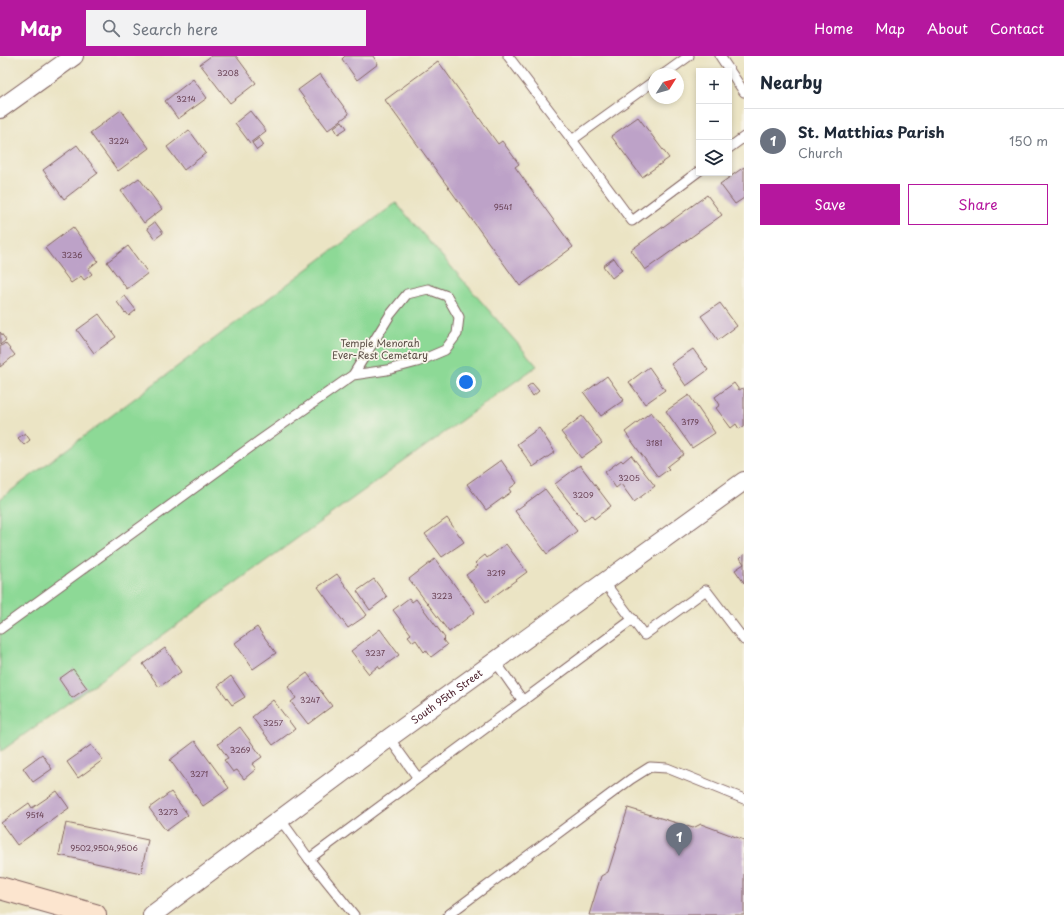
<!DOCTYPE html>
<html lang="en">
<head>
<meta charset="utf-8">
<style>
  body { margin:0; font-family:"Playpen Sans",sans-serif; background:#f2f2f3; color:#1f2937 }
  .controls { position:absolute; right:12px; top:12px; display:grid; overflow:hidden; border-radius:0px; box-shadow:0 2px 6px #0003 }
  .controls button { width:36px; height:36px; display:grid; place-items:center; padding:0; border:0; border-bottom:1px solid #e0e1e3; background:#fff; color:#1f2937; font:20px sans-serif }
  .compass { position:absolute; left:648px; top:12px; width:36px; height:36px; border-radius:50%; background:#fff; box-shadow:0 2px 6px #0003; rotate:53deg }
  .you { position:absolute; left:466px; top:326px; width:14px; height:14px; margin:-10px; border:3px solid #fff; border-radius:50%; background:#1a73e8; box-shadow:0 0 0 6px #1a73e833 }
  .badge { display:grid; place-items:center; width:26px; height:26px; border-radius:50%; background:#b5179e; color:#fff; font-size:13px; font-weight:700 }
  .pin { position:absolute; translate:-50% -33px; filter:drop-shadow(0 1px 2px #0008) }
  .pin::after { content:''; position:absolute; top:21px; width:14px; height:12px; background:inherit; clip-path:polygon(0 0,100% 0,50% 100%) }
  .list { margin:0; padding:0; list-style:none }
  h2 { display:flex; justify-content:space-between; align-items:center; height:52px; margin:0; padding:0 16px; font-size:17px }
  h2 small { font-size:13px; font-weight:400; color:#747a83 }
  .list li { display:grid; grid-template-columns:26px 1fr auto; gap:12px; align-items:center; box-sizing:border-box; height:64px; padding:0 16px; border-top:1px solid #e0e1e3 }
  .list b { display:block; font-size:15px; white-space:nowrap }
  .list p { margin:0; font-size:13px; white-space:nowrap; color:#747a83 }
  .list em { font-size:13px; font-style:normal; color:#747a83 }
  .actions { display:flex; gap:8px; padding:12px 16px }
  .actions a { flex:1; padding:9px 0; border:1px solid #b5179e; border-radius:0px; text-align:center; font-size:14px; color:#b5179e }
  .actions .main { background:#b5179e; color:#fff }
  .icon { flex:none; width:22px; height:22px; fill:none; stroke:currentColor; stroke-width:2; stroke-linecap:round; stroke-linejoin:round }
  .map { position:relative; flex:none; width:744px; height:859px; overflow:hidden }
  header { display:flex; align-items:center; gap:24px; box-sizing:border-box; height:56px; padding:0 20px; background:#b5179e; color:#fff }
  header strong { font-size:19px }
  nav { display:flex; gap:22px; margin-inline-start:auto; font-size:14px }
  .search { width:280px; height:36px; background:#f2f2f3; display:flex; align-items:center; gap:10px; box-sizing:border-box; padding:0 14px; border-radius:0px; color:#747a83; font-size:15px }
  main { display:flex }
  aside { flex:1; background:#fff }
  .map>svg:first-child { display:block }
  .green { fill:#8dd996; stroke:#6c7c60 }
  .building { fill:#bda2c8 }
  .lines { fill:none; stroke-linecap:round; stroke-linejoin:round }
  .service-casing { stroke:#826461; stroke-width:11 }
  .minor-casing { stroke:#826461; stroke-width:20 }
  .secondary-casing { stroke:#826461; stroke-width:24 }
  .service { stroke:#fff; stroke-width:9 }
  .minor { stroke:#fff; stroke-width:18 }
  .secondary { stroke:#fce5cf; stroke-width:22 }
  .labels { text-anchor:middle; stroke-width:3.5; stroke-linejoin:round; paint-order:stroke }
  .number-label { font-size:8px; fill:#674052 }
  .park-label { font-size:10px; fill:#5b4e46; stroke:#f7f3e8 }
  .street-label { font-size:10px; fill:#4a1f2b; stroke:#f7f3e8 }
</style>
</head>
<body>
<header>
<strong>Map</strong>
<div class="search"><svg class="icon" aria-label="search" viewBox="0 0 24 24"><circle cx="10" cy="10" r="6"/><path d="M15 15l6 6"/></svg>Search here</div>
<nav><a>Home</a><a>Map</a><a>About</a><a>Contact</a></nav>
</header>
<main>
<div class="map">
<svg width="744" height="859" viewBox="0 0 744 859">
  <rect width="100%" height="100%" fill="#f7f3e8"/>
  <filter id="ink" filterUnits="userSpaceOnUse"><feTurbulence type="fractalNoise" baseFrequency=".025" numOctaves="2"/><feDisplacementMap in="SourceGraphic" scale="8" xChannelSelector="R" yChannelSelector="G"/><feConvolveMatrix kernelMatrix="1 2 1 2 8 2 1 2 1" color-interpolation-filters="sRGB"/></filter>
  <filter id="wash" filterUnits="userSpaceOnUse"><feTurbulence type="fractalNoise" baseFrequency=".012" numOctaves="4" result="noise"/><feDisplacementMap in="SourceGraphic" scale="16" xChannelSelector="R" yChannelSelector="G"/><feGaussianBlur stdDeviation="0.9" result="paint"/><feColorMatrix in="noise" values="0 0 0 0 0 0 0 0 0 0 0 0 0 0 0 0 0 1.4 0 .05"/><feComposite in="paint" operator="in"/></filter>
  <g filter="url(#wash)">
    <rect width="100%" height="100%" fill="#ebe4c4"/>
    <!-- green -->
    <path class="green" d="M396,147L537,310L0,696V443Z"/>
    <g id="blocks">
      <!-- building -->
      <g class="building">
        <path d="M211,0H236L256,27L230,47L200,8Z"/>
        <path d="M345,0H373L378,8L357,24L342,3Z"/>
        <path d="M438,5L498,88L502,85L519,108L515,111L573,191L520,230L385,44Z"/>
        <path d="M320,18L349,58L328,74L298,34Z"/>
        <path d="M193,23L207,42L178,63L165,45Z"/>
        <path d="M121,54L149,92L118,115L90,77Z"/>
        <path d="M250,55L266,75L250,87L235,67Z"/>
        <path d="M638,61L669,102L642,121L611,80Z"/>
        <path d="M342,65L347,72L338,78L334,71Z"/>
        <path d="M189,74L206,97L184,114L167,91Z"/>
        <path d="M259,82L264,89L257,94L252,87Z"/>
        <path d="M77,89L98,117L64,143L43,114Z"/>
        <path d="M744,111V142L735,148L720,128Z"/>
        <path d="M139,122L162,153L144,167L121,135Z"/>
        <path d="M707,139L722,159L645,214L631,194Z"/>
        <path d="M155,166L163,177L155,183L147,172Z"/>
        <path d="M73,171L98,205L88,213L92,218L84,224L81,220L71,227L45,192Z"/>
        <path d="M128,190L148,217L127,233L107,206Z"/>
        <path d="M614,202L622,214L612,222L603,210Z"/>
        <path d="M125,240L136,254L129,260L126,256L125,257L117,246Z"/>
        <path d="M720,247L737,270L718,284L701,260Z"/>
        <path d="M99,258L116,281L94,297L77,274Z"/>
        <path d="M0,276L6,284L0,289Z"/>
        <path d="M5,287L15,299L0,311V291Z"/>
        <path d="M693,293L708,314L686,330L671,308Z"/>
        <path d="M649,311L665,334L645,348L629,326Z"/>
        <path d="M607,320L624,344L601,360L584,337Z"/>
        <path d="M532,327L539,335L533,340L527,331Z"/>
        <path d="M734,327L739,334L743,332L744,334V370L739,373L736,368L731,372L716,352L720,349L715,341Z"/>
        <path d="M689,339L715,377L692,392L666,355Z"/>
        <path d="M651,356L684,398L667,411L669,413L658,421L625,376Z"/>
        <path d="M582,360L602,387L581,402L561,376Z"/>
        <path d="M539,372L555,396L533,411L517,388Z"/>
        <path d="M25,377L30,384L24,389L18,382Z"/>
        <path d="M631,399L655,430L634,446L621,428L616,432L605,416L621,404L623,406Z"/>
        <path d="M501,404L517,427L509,433L511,436L486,454L467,428Z"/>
        <path d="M580,409L611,450L594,463L591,459L584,465L555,428Z"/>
        <path d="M545,433L577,475L547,498L515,455Z"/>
        <path d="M447,462L464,486L442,501L425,478Z"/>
        <path d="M506,488L527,516L486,546L466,519L478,510L475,507L485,499L487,502Z"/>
        <path d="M744,498V527L735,514L744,508L740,502Z"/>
        <path d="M435,503L475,556L449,576L409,523Z"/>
        <path d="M337,518L367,559L348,572L318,531Z"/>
        <path d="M374,523L387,541L370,554L357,535Z"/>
        <path d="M409,542L412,546L416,543L445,582L443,584L447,589L431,601L426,594L424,596L416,584L413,586L408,580L411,578L393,554Z"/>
        <path d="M257,571L276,597L253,613L235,587Z"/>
        <path d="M380,573L399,599L380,613L378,610L369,618L351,595Z"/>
        <path d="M165,592L181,616L159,631L143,608Z"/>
        <path d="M73,613L87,632L72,642L59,623Z"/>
        <path d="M307,617L332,650L308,668L291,646L296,642L288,631Z"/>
        <path d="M231,620L245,641L232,649L218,630Z"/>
        <path d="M273,644L295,673L273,689L252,661Z"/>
        <path d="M240,671L262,701L252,708L256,713L244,723L237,714L233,716L224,704L228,702L218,688Z"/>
        <path d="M195,685L229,732L203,750L170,704Z"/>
        <path d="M91,689L103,704L78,722L67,706Z"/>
        <path d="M42,698L52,713L33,726L23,712Z"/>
        <path d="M57,735L69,752L17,789L1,767L29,747L32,752Z"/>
        <path d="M171,736L188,759L166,775L149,752Z"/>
        <path d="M628,752L693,772L701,768L744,784V859H589L601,820L608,816Z"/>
        <path d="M66,767L148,784L141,817L59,799Z"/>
      </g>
    </g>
  </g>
  <g filter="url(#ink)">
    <use href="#blocks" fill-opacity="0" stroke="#826461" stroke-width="1"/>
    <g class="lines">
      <!-- service casing -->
      <g class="service-casing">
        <g id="service">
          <path d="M508,0L572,84L654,25"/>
          <path d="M720,0L744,36"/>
          <path d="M664,18L689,0"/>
          <path d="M572,84L632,165L699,115"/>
          <path d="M729,92L744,81"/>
          <path d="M604,526L644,579L706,534L744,584"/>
          <path d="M0,573L259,385L353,319L390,259L407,238L428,233L447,240L459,261L457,278L445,294L417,306L387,314L353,319"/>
          <path d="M495,605L523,645"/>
          <path d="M389,682L418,722"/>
          <path d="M280,763L309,803L354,859"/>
          <path d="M309,803L633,563"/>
          <path d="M448,859L631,723L650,711L667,712L744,743"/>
        </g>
      </g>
      <!-- minor casing -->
      <g class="minor-casing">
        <g id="minor">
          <path d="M0,53L74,0"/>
          <path id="s1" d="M152,859L389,682L744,425"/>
        </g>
      </g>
      <!-- secondary casing -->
      <g class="secondary-casing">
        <path id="secondary" d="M0,832L95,859"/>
      </g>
      <!-- service -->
      <use href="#service" class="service"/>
      <!-- minor -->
      <use href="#minor" class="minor"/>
      <!-- secondary -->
      <use href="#secondary" class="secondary"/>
    </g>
  </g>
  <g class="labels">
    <!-- number labels -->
    <g class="number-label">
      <text x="228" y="20">3208</text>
      <text x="186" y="46">3214</text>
      <text x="119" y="88">3224</text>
      <text x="503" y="154">9541</text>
      <text x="72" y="202">3236</text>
      <text x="690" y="369">3179</text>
      <text x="654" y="390">3181</text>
      <text x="629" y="425">3205</text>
      <text x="583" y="442">3209</text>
      <text x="496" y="520">3219</text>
      <text x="442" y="543">3223</text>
      <text x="375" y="600">3237</text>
      <text x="310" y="647">3247</text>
      <text x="273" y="670">3257</text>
      <text x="240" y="697">3269</text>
      <text x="199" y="721">3271</text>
      <text x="168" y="759">3273</text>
      <text x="35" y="762">9514</text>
      <text x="104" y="795">9502,9504,9506</text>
    </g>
    <!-- park labels -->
    <g class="park-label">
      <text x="380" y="291">Temple Menorah<tspan x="380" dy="12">Ever-Rest Cemetary</tspan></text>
    </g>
    <!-- street labels -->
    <g class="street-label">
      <text dy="4" stroke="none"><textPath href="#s1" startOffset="367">South 95th Street</textPath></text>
    </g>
  </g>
</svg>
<div class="controls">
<button>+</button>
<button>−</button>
<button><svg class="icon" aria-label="layers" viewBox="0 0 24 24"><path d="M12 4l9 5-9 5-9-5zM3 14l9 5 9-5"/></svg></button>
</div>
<svg class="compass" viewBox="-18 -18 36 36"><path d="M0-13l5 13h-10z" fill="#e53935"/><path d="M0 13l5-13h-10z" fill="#747a83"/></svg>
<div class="you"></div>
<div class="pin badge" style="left:679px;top:800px;background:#6b7280">1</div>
</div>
<aside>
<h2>Nearby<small></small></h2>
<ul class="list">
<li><span class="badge" style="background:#6b7280">1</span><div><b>St. Matthias Parish</b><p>Church</p></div><em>150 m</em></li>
</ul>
<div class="actions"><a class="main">Save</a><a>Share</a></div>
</aside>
</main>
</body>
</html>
